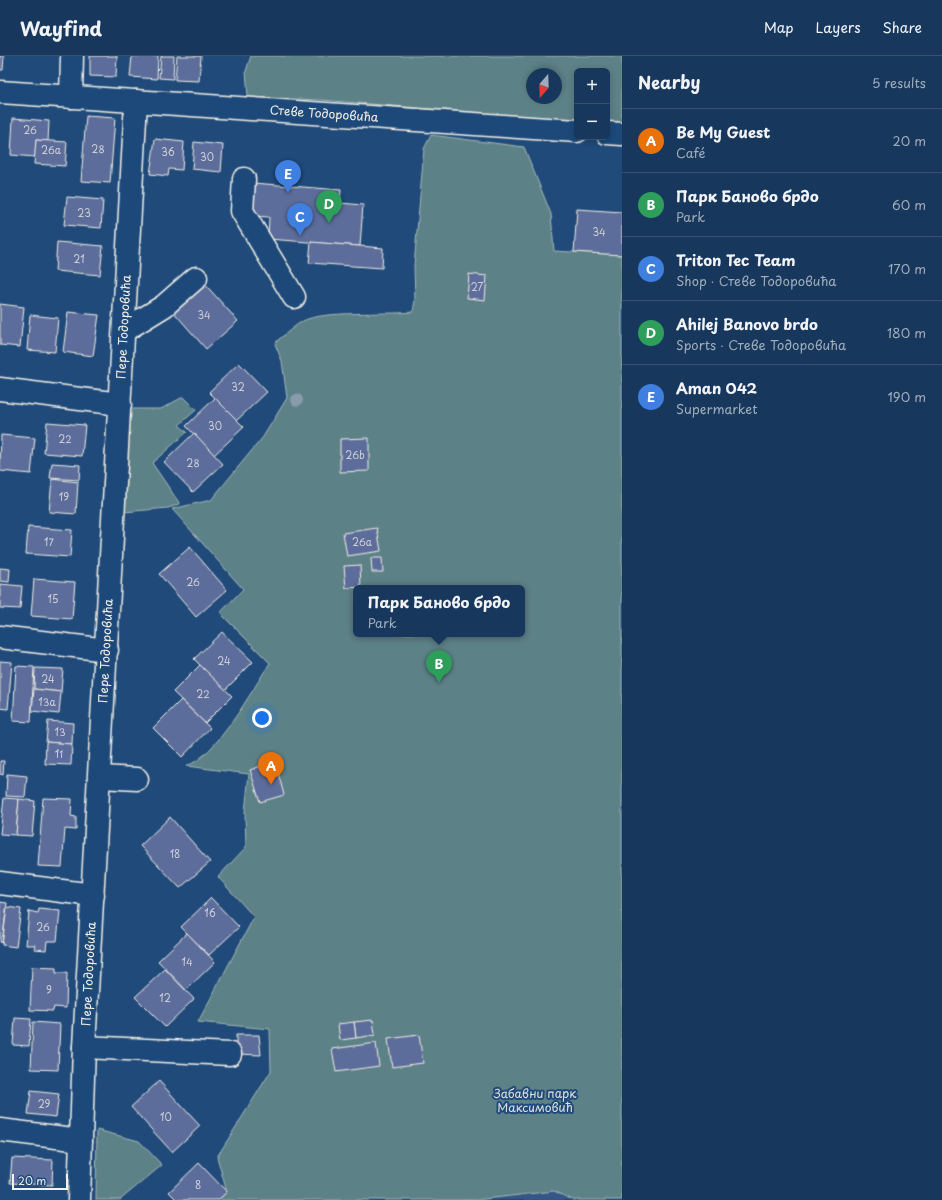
<!DOCTYPE html>
<html lang="en">
<head>
<meta charset="utf-8">
<style>
  body { margin:0; font-family:"Playpen Sans",sans-serif; background:#203f62; color:#f1f3f6 }
  .controls { position:absolute; right:12px; top:12px; display:grid; overflow:hidden; border-radius:6px; box-shadow:0 2px 6px #0003 }
  .controls button { width:36px; height:36px; display:grid; place-items:center; padding:0; border:0; border-bottom:1px solid #365272; background:#17385c; color:#f1f3f6; font:20px sans-serif }
  .compass { position:absolute; left:526px; top:12px; width:36px; height:36px; border-radius:50%; background:#17385c; box-shadow:0 2px 6px #0003; rotate:199deg }
  .scale { position:absolute; left:12px; bottom:10px; width:56px; box-sizing:border-box; padding-left:4px; border:2px solid #f4f1e8; border-top:0; font-size:11px; line-height:14px; white-space:nowrap; color:#f4f1e8; -webkit-text-stroke:3px #1f4a7a; paint-order:stroke }
  .you { position:absolute; left:262px; top:662px; width:14px; height:14px; margin:-10px; border:3px solid #fff; border-radius:50%; background:#1a73e8; box-shadow:0 0 0 6px #1a73e833 }
  .badge { display:grid; place-items:center; width:26px; height:26px; border-radius:50%; background:#ff9aa2; color:#fff; font-size:13px; font-weight:700 }
  .pin { position:absolute; translate:-50% -33px; filter:drop-shadow(0 1px 2px #0008) }
  .pin::after { content:''; position:absolute; top:21px; width:14px; height:12px; background:inherit; clip-path:polygon(0 0,100% 0,50% 100%) }
  .popup { position:absolute; left:353px; top:529px; width:172px; height:52px; box-sizing:border-box; display:grid; place-content:center; border-radius:6px; background:#17385c; filter:drop-shadow(0 1px 3px #0005); font-size:13px; white-space:nowrap; color:#9eacbb }
  .popup b { font-size:15px; color:#f1f3f6 }
  .popup::after { content:''; position:absolute; left:50%; top:100%; margin-left:-8px; border:8px solid transparent; border-top-color:#17385c }
  .list { margin:0; padding:0; list-style:none }
  h2 { display:flex; justify-content:space-between; align-items:center; height:52px; margin:0; padding:0 16px; font-size:17px }
  h2 small { font-size:13px; font-weight:400; color:#9eacbb }
  .list li { display:grid; grid-template-columns:26px 1fr auto; gap:12px; align-items:center; box-sizing:border-box; height:64px; padding:0 16px; border-top:1px solid #365272 }
  .list b { display:block; font-size:15px; white-space:nowrap }
  .list p { margin:0; font-size:13px; white-space:nowrap; color:#9eacbb }
  .list em { font-size:13px; font-style:normal; color:#9eacbb }
  .map { position:relative; flex:none; width:622px; height:1144px; overflow:hidden }
  header { display:flex; align-items:center; gap:24px; box-sizing:border-box; height:56px; padding:0 20px; background:#17385c; border-bottom:1px solid #365272 }
  header strong { font-size:19px }
  nav { display:flex; gap:22px; margin-inline-start:auto; font-size:14px }
  main { display:flex }
  aside { flex:1; background:#17385c }
  .map>svg:first-child { display:block }
  .built { fill:#365786 }
  .green { fill:#5c8187; stroke:#a8b9b8; fill-rule:evenodd }
  .building { fill:#5d6d9b; stroke:#f4f1e8 }
  .lines { fill:none; stroke-linecap:round; stroke-linejoin:round }
  .minor-casing { stroke:#f4f1e8; stroke-width:25 }
  .minor { stroke:#1f4a7a; stroke-width:22 }
  .tree { fill:#889cae }
  .labels { text-anchor:middle; stroke-width:4; stroke-linejoin:round; paint-order:stroke }
  .number-label { font-size:10px; fill:#ced0d5 }
  .street-label { font-size:12px; fill:#f4f1e8; stroke:#1f4a7a }
  .park-label { font-size:12px; fill:#dde0d9; stroke:#1f4a7a }
</style>
</head>
<body>
<header>
<strong>Wayfind</strong>
<nav><a>Map</a><a>Layers</a><a>Share</a></nav>
</header>
<main>
<div class="map">
<svg width="622" height="1144" viewBox="0 0 622 1144">
  <rect width="100%" height="100%" fill="#1f4a7a"/>
  <filter id="ink" filterUnits="userSpaceOnUse"><feTurbulence type="fractalNoise" baseFrequency=".025" numOctaves="2"/><feDisplacementMap in="SourceGraphic" scale="8" xChannelSelector="R" yChannelSelector="G"/><feConvolveMatrix kernelMatrix="1 2 1 2 8 2 1 2 1" color-interpolation-filters="sRGB"/></filter>
  <g filter="url(#ink)">
    <!-- built -->
    <path class="built" d="M554,1135L573,1144H476Z"/>
    <!-- green -->
    <g class="green">
      <path d="M251,0H622V68L607,67V15H577V65L322,44L248,41L246,15ZM532,18H556V42H532Z"/>
      <path d="M431,79L524,91L551,158L554,195L622,199V1144H573L554,1135L476,1144H218L227,1136L217,1101L271,1015L270,973L198,966L254,861L218,821L246,791L245,756L249,718L186,710C216,701 252,634 270,607L220,557L243,533L172,453L211,444L263,381L287,342L282,305L275,288L278,284C286,278 294,270 303,265C324,254 385,259 413,256L415,244L414,210L424,93ZM356,532H522V578H356Z"/>
      <path d="M183,341L196,354L179,369L187,376L152,407L180,448L168,452L124,456L128,353H161Z"/>
      <path d="M97,1074L139,1085L162,1109L120,1144H96Z"/>
    </g>
    <!-- building -->
    <g class="building">
      <path d="M0,0H4L3,14H0Z"/>
      <path d="M90,0H117L116,21L90,20Z"/>
      <path d="M132,0H158L157,23L130,21Z"/>
      <path d="M161,0H174L173,23L159,22Z"/>
      <path d="M177,0H201L199,25L175,24Z"/>
      <path d="M86,60L115,62L110,127L81,125Z"/>
      <path d="M13,62L49,65L48,85L36,84L35,101L11,99Z"/>
      <path d="M155,83L184,86L182,114L169,113L168,120L150,118Z"/>
      <path d="M36,84L67,86L65,110L34,108Z"/>
      <path d="M194,86L223,89L221,116L192,113Z"/>
      <path d="M253,127L341,134L340,147L363,149L360,190L268,183L269,161L250,160Z"/>
      <path d="M67,141L103,144L101,172L64,169Z"/>
      <path d="M577,153L622,156V199L574,196Z"/>
      <path d="M57,186L103,190L100,219L55,215Z"/>
      <path d="M311,186L383,192L382,212L309,207Z"/>
      <path d="M469,218L487,220L485,244L467,242Z"/>
      <path d="M202,225L238,265L206,293L171,253Z"/>
      <path d="M0,248L24,251L20,291L0,289Z"/>
      <path d="M68,256L99,259L93,300L63,296Z"/>
      <path d="M30,259L58,262L55,296L27,294Z"/>
      <path d="M239,307L267,336L237,364L209,336Z"/>
      <path d="M215,342L244,371L214,399L186,370Z"/>
      <path d="M47,366L85,369L82,400L44,397Z"/>
      <path d="M194,377L223,408L193,436L164,406Z"/>
      <path d="M1,379L35,382L31,418L0,415Z"/>
      <path d="M369,382V415L340,416V383Z"/>
      <path d="M52,407L80,409L79,424L50,422Z"/>
      <path d="M52,423L78,426L76,458L49,456Z"/>
      <path d="M28,471L72,474L70,501L26,498Z"/>
      <path d="M377,472L381,495L347,500L343,477Z"/>
      <path d="M190,491L227,534L196,561L159,518Z"/>
      <path d="M371,502H382L383,516H372Z"/>
      <path d="M360,509L361,531L346,532L344,510Z"/>
      <path d="M0,512L10,513L9,526L0,525Z"/>
      <path d="M34,523L75,526L72,563L31,560Z"/>
      <path d="M0,528L22,530L20,553L0,552Z"/>
      <path d="M222,576L253,606L225,634L194,603Z"/>
      <path d="M0,605L12,606L8,653L0,652Z"/>
      <path d="M200,609L232,640L205,667L173,636Z"/>
      <path d="M16,610L34,611L31,666L13,665Z"/>
      <path d="M35,612L63,613L61,636L34,633Z"/>
      <path d="M34,633L61,636L59,658L32,655Z"/>
      <path d="M181,644L210,672L182,701L153,672Z"/>
      <path d="M48,665L73,667L72,688L46,686Z"/>
      <path d="M46,686L72,688L71,709L45,708Z"/>
      <path d="M0,705H4L3,719L0,718Z"/>
      <path d="M275,705L284,739L260,746L250,714Z"/>
      <path d="M7,718L27,720L25,741L6,740Z"/>
      <path d="M4,742L19,743L16,779L0,778Z"/>
      <path d="M43,742L72,743L71,760L76,761V774L65,773L62,811L38,810Z"/>
      <path d="M19,743L35,745L32,780L16,779Z"/>
      <path d="M170,761L210,806L180,832L140,790Z"/>
      <path d="M211,842L239,871L209,899L181,871Z"/>
      <path d="M0,846L7,847L2,887L0,886Z"/>
      <path d="M7,851L21,853L16,891L2,889Z"/>
      <path d="M39,853L60,855L57,885H47L46,894L34,893L35,889H26L29,855L38,857Z"/>
      <path d="M187,877L215,906L186,934L158,905Z"/>
      <path d="M32,911L56,912V917H67L66,952L54,951L53,955L30,954Z"/>
      <path d="M165,913L194,943L165,971L135,941Z"/>
      <path d="M15,962L31,963L29,990L13,989Z"/>
      <path d="M373,964L375,979L356,982L354,966Z"/>
      <path d="M33,966L60,968L58,1014L31,1013Z"/>
      <path d="M354,966L356,982L340,984L338,968Z"/>
      <path d="M236,979H259L261,999L236,998Z"/>
      <path d="M419,979L423,1007L392,1011L388,983Z"/>
      <path d="M376,987L379,1010L336,1016L332,993Z"/>
      <path d="M159,1025L200,1070L172,1096L131,1051Z"/>
      <path d="M31,1035L59,1038L56,1061L28,1058Z"/>
      <path d="M12,1102L53,1104L52,1129L10,1127Z"/>
      <path d="M199,1107L227,1136L218,1144H177L169,1136Z"/>
    </g>
    <g class="lines">
      <!-- minor casing -->
      <g class="minor-casing">
        <g id="minor">
          <path d="M0,36L577,75"/>
          <path d="M71,41L72,0"/>
          <path d="M607,77L622,78"/>
          <path d="M244,123L242,155L294,241"/>
          <path d="M125,274L164,250L196,222"/>
          <path d="M0,333L120,348"/>
          <path d="M0,581L107,594"/>
          <path d="M100,721L137,723"/>
          <path d="M0,827L93,839"/>
          <path d="M84,991L230,998"/>
          <path d="M0,1074L81,1084"/>
          <path d="M79,1144L84,991L136,45"/>
        </g>
      </g>
      <!-- minor -->
      <use href="#minor" class="minor"/>
    </g>
    <!-- trees -->
    <circle class="tree" cx="297" cy="344" r="6"/>
  </g>
  <g class="labels">
    <!-- number labels -->
    <g class="number-label">
      <text x="30" y="78">26</text>
      <text x="98" y="97">28</text>
      <text x="51" y="98">26a</text>
      <text x="168" y="100">36</text>
      <text x="207" y="105">30</text>
      <text x="84" y="161">23</text>
      <text x="599" y="180">34</text>
      <text x="79" y="207">21</text>
      <text x="477" y="235">27</text>
      <text x="204" y="263">34</text>
      <text x="238" y="335">32</text>
      <text x="215" y="374">30</text>
      <text x="65" y="387">22</text>
      <text x="355" y="403">26b</text>
      <text x="193" y="411">28</text>
      <text x="64" y="445">19</text>
      <text x="49" y="490">17</text>
      <text x="362" y="490">26a</text>
      <text x="193" y="530">26</text>
      <text x="53" y="547">15</text>
      <text x="224" y="609">24</text>
      <text x="48" y="627">24</text>
      <text x="203" y="642">22</text>
      <text x="47" y="650">13a</text>
      <text x="60" y="680">13</text>
      <text x="59" y="702">11</text>
      <text x="175" y="802">18</text>
      <text x="210" y="861">16</text>
      <text x="43" y="875">26</text>
      <text x="187" y="910">14</text>
      <text x="49" y="938">9</text>
      <text x="165" y="946">12</text>
      <text x="44" y="1052">29</text>
      <text x="166" y="1065">10</text>
      <text x="198" y="1133">8</text>
    </g>
    <!-- street labels -->
    <g class="street-label">
      <text transform="translate(324 58) rotate(4)" y="4">Стеве Тодоровића</text>
      <text transform="translate(124 271) rotate(-87)" y="4">Пере Тодоровића</text>
      <text transform="translate(106 595) rotate(-87)" y="4">Пере Тодоровића</text>
      <text transform="translate(89 918) rotate(-87)" y="4">Пере Тодоровића</text>
    </g>
    <!-- park labels -->
    <g class="park-label">
      <text x="535" y="1042">Забавни парк<tspan x="535" dy="14">Максимовић</tspan></text>
    </g>
  </g>
</svg>
<div class="controls">
<button>+</button>
<button>−</button>
</div>
<svg class="compass" viewBox="-18 -18 36 36"><path d="M0-13l5 13h-10z" fill="#e53935"/><path d="M0 13l5-13h-10z" fill="#9eacbb"/></svg>
<div class="scale">20 m</div>
<div class="you"></div>
<div class="pin badge" style="left:271px;top:729px;background:#e8710a">A</div>
<div class="pin badge" style="left:439px;top:627px;background:#2e9e5b">B</div>
<div class="popup"><b>Парк Баново брдо</b>Park</div>
<div class="pin badge" style="left:300px;top:180px;background:#3f7fe0">C</div>
<div class="pin badge" style="left:329px;top:167px;background:#2e9e5b">D</div>
<div class="pin badge" style="left:288px;top:137px;background:#3f7fe0">E</div>
</div>
<aside>
<h2>Nearby<small>5 results</small></h2>
<ul class="list">
<li><span class="badge" style="background:#e8710a">A</span><div><b>Be My Guest</b><p>Café</p></div><em>20 m</em></li>
<li><span class="badge" style="background:#2e9e5b">B</span><div><b>Парк Баново брдо</b><p>Park</p></div><em>60 m</em></li>
<li><span class="badge" style="background:#3f7fe0">C</span><div><b>Triton Tec Team</b><p>Shop · Стеве Тодоровића</p></div><em>170 m</em></li>
<li><span class="badge" style="background:#2e9e5b">D</span><div><b>Ahilej Banovo brdo</b><p>Sports · Стеве Тодоровића</p></div><em>180 m</em></li>
<li><span class="badge" style="background:#3f7fe0">E</span><div><b>Aman 042</b><p>Supermarket</p></div><em>190 m</em></li>
</ul>
</aside>
</main>
</body>
</html>
